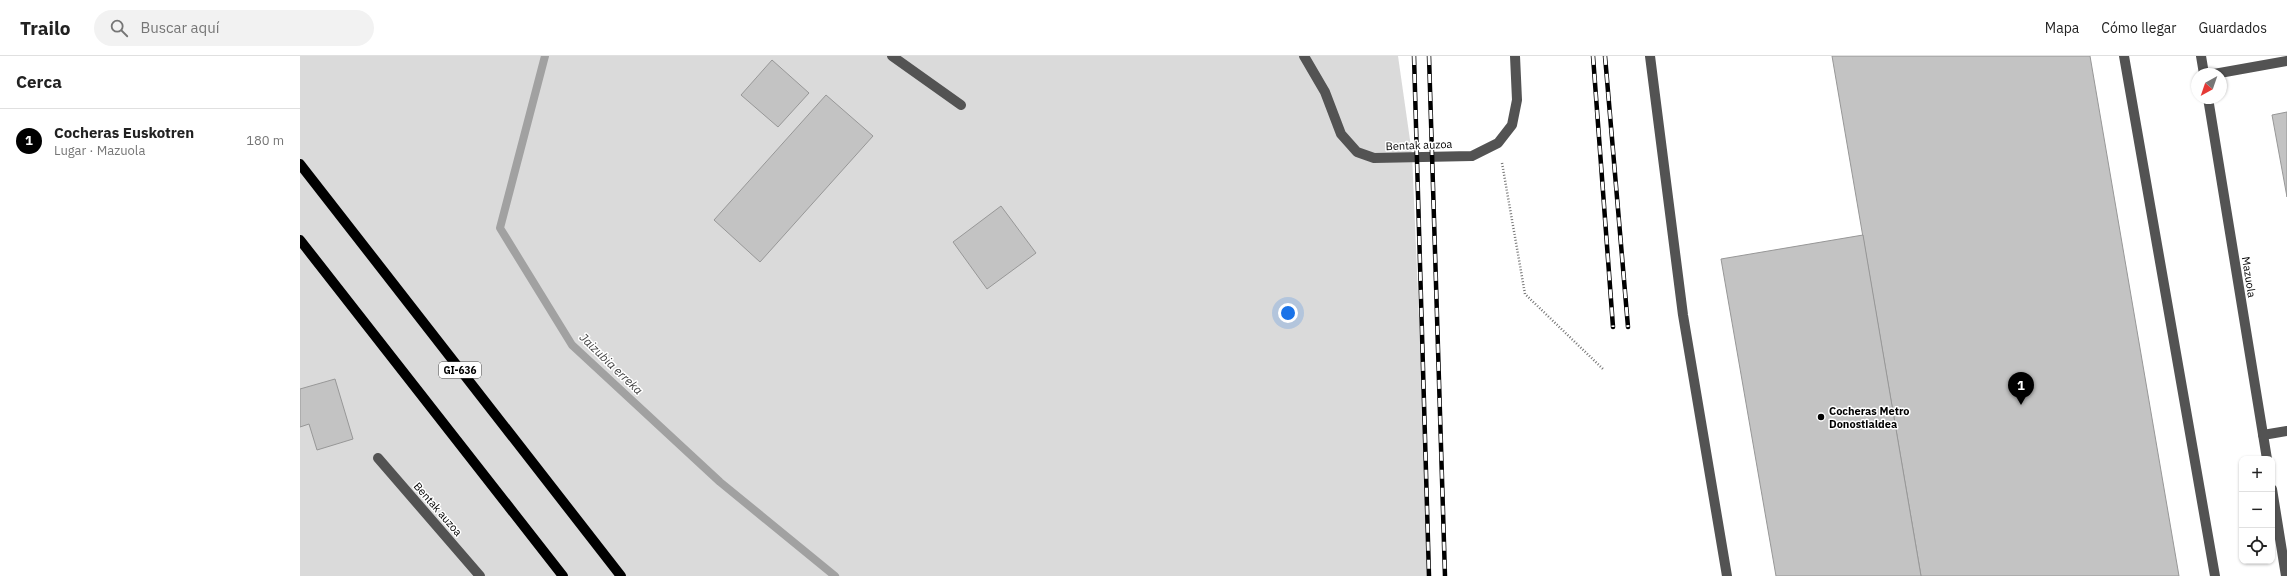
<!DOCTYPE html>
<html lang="es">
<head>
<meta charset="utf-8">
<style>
  body { margin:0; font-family:"IBM Plex Sans",sans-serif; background:#f2f2f2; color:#222 }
  .controls { position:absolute; right:12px; bottom:12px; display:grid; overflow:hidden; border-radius:8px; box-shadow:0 1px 3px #0004 }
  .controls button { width:36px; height:36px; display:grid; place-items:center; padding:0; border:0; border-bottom:1px solid #e0e0e0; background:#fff; color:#222; font:20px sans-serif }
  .compass { position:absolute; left:1891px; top:12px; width:36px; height:36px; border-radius:50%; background:#fff; box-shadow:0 1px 3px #0004; rotate:220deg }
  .you { position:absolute; left:988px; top:257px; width:14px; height:14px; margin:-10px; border:3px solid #fff; border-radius:50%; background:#1a73e8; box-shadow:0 0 0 6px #1a73e833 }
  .badge { display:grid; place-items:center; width:26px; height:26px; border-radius:50%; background:#000; color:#fff; font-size:13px; font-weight:700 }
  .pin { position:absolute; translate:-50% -33px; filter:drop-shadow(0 1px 2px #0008) }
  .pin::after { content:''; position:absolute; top:21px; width:14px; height:12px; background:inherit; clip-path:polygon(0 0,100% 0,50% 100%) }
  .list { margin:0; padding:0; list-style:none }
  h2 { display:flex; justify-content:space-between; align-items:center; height:52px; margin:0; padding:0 16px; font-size:17px }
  h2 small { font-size:13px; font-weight:400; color:#767676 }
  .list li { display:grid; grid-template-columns:26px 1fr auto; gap:12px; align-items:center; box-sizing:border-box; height:64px; padding:0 16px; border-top:1px solid #e0e0e0 }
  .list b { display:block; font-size:15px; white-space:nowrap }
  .list p { margin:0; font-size:13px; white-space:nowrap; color:#767676 }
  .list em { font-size:13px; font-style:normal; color:#767676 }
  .icon { flex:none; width:22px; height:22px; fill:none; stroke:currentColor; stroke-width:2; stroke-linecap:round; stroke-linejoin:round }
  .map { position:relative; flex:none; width:1987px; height:520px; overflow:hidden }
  header { display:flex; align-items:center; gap:24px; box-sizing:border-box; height:56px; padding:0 20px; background:#fff; border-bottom:1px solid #e0e0e0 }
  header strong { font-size:19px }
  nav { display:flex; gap:22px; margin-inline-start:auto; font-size:14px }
  .search { width:280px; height:36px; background:#f2f2f2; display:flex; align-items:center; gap:10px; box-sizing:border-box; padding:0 14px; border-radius:22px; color:#767676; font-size:15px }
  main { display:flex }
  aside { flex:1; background:#fff }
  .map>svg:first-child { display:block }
  .green { fill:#dadada }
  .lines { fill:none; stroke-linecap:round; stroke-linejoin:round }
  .stream { stroke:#a1a1a1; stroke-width:8 }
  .building { fill:#c3c3c3; stroke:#979797 }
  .path { stroke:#757575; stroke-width:2.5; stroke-dasharray:1 2; stroke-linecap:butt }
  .minor { stroke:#535353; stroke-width:10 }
  .major { stroke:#000; stroke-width:10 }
  .rail-casing { stroke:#000; stroke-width:4.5 }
  .rail { stroke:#fff; stroke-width:3; stroke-dasharray:9; stroke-linecap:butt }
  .poi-dot { fill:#000; stroke:#fff; stroke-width:1.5 }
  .labels { text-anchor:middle; stroke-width:3; stroke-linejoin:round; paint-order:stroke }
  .shield { fill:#fff; stroke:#4c4c4c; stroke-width:1 }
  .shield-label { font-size:10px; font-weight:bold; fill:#000 }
  .street-label { font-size:11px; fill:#000; stroke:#fff }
  .poi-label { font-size:11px; font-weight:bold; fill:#000; stroke:#fff; text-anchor:start }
  .water-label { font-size:12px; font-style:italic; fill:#424242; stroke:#fff }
</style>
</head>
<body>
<header>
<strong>Trailo</strong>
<div class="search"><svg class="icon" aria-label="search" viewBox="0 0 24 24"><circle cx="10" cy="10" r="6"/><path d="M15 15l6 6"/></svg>Buscar aquí</div>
<nav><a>Mapa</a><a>Cómo llegar</a><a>Guardados</a></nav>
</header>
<main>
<aside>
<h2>Cerca<small></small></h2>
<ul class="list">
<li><span class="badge">1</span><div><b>Cocheras Euskotren</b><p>Lugar · Mazuola</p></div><em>180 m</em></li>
</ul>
</aside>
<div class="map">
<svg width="1987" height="520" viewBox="0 0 1987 520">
  <rect width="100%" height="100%" fill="#fff"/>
  <!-- green -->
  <path class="green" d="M0,0H1098L1112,98L1130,520H0Z"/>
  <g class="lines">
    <!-- stream -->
    <path class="stream" d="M245,0L200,172L272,289L420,426L535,520"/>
  </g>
  <!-- building -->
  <g class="building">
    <path d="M1532,0H1790L1879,520H1621Z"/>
    <path d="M472,4L509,37L478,71L441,39Z"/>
    <path d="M526,39L573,80L460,206L414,164Z"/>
    <path d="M1987,56V141L1972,59Z"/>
    <path d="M701,150L736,197L687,233L653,186Z"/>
    <path d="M1563,179L1621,520H1476L1421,203Z"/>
    <path d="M35,323L53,383L17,394L9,368L0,371V333Z"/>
  </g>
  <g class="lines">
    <!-- path -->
    <path class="path" d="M1202,107L1225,238L1303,313"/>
    <!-- minor -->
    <g class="minor">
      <path d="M592,0L661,49"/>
      <path d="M1004,0L1025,36L1041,78L1057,96L1074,102L1172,100L1198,87L1212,69L1217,44L1215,0"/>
      <path d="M1350,0L1383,259L1427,520"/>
      <path d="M1824,0L1915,520"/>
      <path d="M1901,0L1904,18"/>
      <path d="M1914,18L1987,5"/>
      <path d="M1908,42L1967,403"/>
      <path d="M1963,379L1987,375"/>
      <path d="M78,402L180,520"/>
      <path d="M1972,433L1986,520"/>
    </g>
    <!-- major -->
    <g class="major">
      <path d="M0,108L321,520"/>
      <path d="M0,184L263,520"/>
    </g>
    <!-- rail casing -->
    <g class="rail-casing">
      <g id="rail">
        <path d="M1114,0L1129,520"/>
        <path d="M1129,0L1145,520"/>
        <path d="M1293,0L1313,271"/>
        <path d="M1305,0L1328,271"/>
      </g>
    </g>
    <!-- rail -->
    <use href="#rail" class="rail"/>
  </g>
  <!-- markers -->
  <circle class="poi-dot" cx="1521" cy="361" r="4"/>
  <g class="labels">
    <!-- shield labels -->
    <rect class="shield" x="139" y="306" width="42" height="16" rx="3"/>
    <g class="shield-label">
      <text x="160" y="318">GI-636</text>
    </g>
    <!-- street labels -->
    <g class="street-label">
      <text transform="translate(1119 89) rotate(-2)" y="4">Bentak auzoa</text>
      <text transform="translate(1949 221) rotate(81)" y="4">Mazuola</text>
      <text transform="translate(138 453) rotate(49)" y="4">Bentak auzoa</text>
    </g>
    <!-- poi labels -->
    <g class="poi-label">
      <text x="1529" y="359">Cocheras Metro<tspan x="1529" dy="13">Donostialdea</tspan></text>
    </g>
    <!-- water labels -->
    <g class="water-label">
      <text transform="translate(311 308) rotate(44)" y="4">Jaizubia erreka</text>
    </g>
  </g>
</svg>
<div class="controls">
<button>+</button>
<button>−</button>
<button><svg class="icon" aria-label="locate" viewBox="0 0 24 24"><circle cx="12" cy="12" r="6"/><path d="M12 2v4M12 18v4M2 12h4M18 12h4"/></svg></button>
</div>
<svg class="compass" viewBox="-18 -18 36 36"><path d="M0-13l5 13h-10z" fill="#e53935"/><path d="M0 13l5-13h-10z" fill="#767676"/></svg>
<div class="you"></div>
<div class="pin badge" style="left:1721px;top:349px">1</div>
</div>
</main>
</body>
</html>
